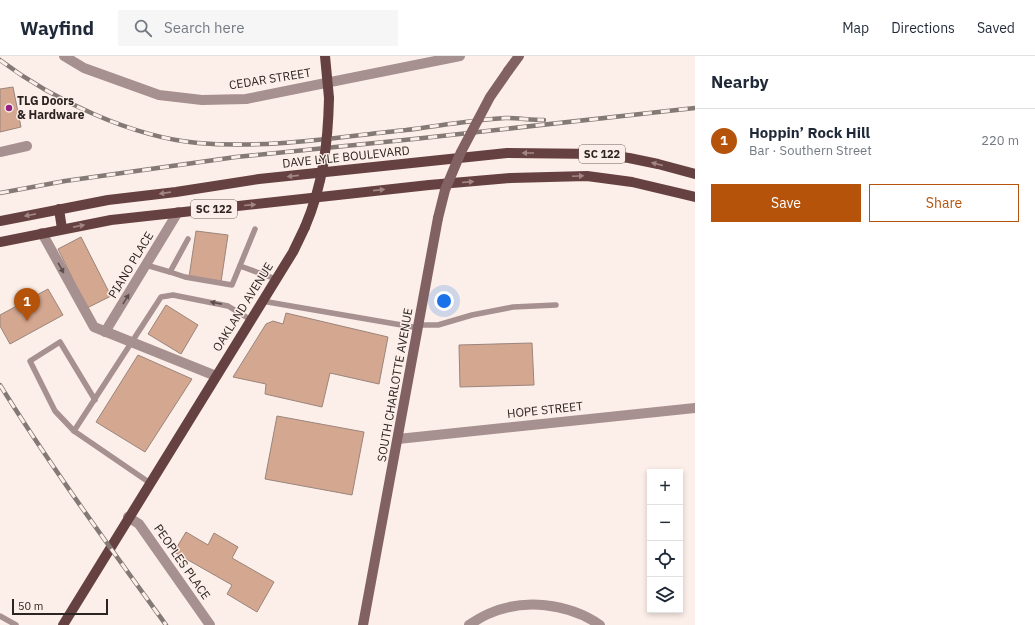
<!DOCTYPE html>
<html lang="en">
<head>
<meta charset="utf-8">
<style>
  body { margin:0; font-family:"IBM Plex Sans",sans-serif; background:#f6f6f7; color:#1f2937 }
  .controls { position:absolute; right:12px; bottom:12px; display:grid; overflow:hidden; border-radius:0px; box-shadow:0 2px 6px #0003 }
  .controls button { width:36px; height:36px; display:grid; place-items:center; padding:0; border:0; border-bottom:1px solid #e0e1e3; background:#fff; color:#1f2937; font:20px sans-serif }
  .scale { position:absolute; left:12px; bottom:10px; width:96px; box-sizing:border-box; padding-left:4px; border:2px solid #2c2420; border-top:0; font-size:11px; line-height:14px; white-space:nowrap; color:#2c2420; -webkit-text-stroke:3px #fceee8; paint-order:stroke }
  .you { position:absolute; left:444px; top:245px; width:14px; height:14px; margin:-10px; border:3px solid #fff; border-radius:50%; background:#1a73e8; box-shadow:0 0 0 6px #1a73e833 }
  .badge { display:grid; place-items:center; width:26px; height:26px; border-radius:50%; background:#b45309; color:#fff; font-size:13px; font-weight:700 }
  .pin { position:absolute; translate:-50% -33px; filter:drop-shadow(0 1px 2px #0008) }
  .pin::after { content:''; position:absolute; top:21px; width:14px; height:12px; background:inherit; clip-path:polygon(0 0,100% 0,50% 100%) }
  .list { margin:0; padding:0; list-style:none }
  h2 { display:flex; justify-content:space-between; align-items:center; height:52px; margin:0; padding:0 16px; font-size:17px }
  h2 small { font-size:13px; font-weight:400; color:#747a83 }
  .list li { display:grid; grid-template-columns:26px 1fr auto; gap:12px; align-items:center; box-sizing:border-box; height:64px; padding:0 16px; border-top:1px solid #e0e1e3 }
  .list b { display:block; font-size:15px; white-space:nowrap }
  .list p { margin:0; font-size:13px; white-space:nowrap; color:#747a83 }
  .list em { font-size:13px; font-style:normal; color:#747a83 }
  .actions { display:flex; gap:8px; padding:12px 16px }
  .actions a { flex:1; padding:9px 0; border:1px solid #b45309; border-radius:0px; text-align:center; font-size:14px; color:#b45309 }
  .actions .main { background:#b45309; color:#fff }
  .icon { flex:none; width:22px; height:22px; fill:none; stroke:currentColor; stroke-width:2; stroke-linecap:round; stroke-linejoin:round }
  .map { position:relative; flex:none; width:695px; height:569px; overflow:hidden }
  header { display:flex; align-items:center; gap:24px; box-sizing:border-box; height:56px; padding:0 20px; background:#fff; border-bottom:1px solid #e0e1e3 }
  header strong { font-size:19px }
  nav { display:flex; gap:22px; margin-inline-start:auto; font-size:14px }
  .search { width:280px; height:36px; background:#f6f6f7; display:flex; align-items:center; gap:10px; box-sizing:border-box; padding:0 14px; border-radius:0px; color:#747a83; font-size:15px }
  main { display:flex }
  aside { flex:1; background:#fff }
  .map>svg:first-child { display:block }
  .building { fill:#d4a791; stroke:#9a857c }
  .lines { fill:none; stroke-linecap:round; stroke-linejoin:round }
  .lane { stroke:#a69090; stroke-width:5.5 }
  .street { stroke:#a69090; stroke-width:10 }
  .secondary { stroke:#816162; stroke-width:10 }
  .primary { stroke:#664142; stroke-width:10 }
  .rail-casing { stroke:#847a75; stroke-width:4.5 }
  .rail { stroke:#fceee8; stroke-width:3; stroke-dasharray:9; stroke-linecap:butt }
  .secondary-bridge { stroke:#816162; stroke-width:10 }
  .primary-bridge { stroke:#664142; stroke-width:10 }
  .oneway { fill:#a28684 }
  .oneway2 { fill:#5d4f4d }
  .poi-dot { fill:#942281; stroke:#fceee8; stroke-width:1.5 }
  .labels { text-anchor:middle; stroke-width:3; stroke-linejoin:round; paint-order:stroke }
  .shield { fill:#fceee8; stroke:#6a615c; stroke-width:1 }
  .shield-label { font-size:11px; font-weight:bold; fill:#2c2420 }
  .street-label { font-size:12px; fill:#2c2420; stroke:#fceee8 }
  .poi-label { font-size:12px; font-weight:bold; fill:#2c2420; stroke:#fceee8; text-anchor:start }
</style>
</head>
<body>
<header>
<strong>Wayfind</strong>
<div class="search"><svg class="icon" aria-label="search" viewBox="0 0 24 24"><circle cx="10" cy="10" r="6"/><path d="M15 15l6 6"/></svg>Search here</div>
<nav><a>Map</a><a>Directions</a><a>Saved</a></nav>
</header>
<main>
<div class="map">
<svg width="695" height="569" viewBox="0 0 695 569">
  <rect width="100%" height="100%" fill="#fceee8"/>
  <!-- building -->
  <g class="building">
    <path d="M13,31L21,71L0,76V33Z"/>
    <path d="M196,175L228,179L221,226L189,221Z"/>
    <path d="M81,181L111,240L87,252L58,193Z"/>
    <path d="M48,233L63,259L10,288L0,270V259Z"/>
    <path d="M166,249L198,269L181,298L148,278Z"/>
    <path d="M286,257L388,281L379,328L330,317L322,351L265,338L266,328L233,321L266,268L273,265L283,268Z"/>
    <path d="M532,287L534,329L460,331L459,289Z"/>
    <path d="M138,299L192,323L145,396L96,366Z"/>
    <path d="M277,360L364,376L352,439L265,423Z"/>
    <path d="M186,476L208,489L214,477L238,491L232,502L274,526L257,556L227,538L232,529L174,496Z"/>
  </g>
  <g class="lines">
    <!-- lane -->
    <g class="lane">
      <path d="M188,183L170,216L185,221L232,229L255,173"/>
      <path d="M146,209L170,216"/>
      <path d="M240,210L276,223"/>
      <path d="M262,245L419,272"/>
      <path d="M419,269H438L472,259L513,251L556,249"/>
      <path d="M74,375L55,355L30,305L60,286L95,344"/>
      <path d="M150,427L74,375L161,241L173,239L228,250L251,264"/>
      <path d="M0,560L16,569"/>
    </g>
    <!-- street -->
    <g class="street">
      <path d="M64,0L84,12L159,39L202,44L246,43L460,0"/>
      <path d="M0,96L27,90"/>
      <path d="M42,177L94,271L216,320"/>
      <path d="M105,276L178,156"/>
      <path d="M398,383L695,352"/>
      <path d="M128,461L139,468L210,569"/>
      <path d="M469,569C475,565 481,561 488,558C523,542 568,547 600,569"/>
    </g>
    <!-- secondary -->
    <g class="secondary">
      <path d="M508,15L519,0"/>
      <path d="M363,569L438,162"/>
    </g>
    <!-- primary -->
    <g class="primary">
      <path d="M325,0L329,42"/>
      <path d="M59,153L62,173"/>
      <path d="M0,165L108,144L176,136L259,123L507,97L601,98L629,102L658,108L695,118"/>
      <path d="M0,186L111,164L429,129L511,122L587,120L632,126L695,141"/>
      <path d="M63,569L293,196L305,171"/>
    </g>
    <!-- rail casing -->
    <g class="rail-casing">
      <g id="rail">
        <path d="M0,4C53,44 132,81 198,87C267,93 337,81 406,74C438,70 472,64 505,62C517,62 531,64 544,64"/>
        <path d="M0,137L65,125L236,101L414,83L695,52"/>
        <path d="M0,329C51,411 109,490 166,569"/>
      </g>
    </g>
    <!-- rail -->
    <use href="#rail" class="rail"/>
    <!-- secondary-bridge -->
    <path class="secondary-bridge" d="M438,162L445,134L461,96L490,41L508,15"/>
    <!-- primary-bridge -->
    <path class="primary-bridge" d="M305,171C323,129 328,87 329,42"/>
  </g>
  <!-- one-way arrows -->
  <defs><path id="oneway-solid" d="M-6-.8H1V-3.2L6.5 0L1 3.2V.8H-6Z"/></defs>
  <g class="oneway">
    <use href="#oneway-solid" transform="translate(528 97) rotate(-180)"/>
    <use href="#oneway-solid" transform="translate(657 108) rotate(-166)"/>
    <use href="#oneway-solid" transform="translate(293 120) rotate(174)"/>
    <use href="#oneway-solid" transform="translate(578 120) rotate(-2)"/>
    <use href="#oneway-solid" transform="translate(468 126) rotate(-5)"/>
    <use href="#oneway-solid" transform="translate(379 134) rotate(-6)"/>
    <use href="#oneway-solid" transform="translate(165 137) rotate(172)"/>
    <use href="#oneway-solid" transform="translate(250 149) rotate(-5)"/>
    <use href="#oneway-solid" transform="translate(30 159) rotate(169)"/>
    <use href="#oneway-solid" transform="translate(79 170) rotate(-11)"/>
  </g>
  <g class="oneway2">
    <use href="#oneway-solid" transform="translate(61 212) rotate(61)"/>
    <use href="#oneway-solid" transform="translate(126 243) rotate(-59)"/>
    <use href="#oneway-solid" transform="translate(216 247) rotate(-169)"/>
  </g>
  <!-- markers -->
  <circle class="poi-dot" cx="9" cy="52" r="4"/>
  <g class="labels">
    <!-- shield labels -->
    <g class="shield">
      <rect x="579" y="89" width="46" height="18" rx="3"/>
      <rect x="191" y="144" width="46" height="18" rx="3"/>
    </g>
    <g class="shield-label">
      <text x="602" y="102">SC 122</text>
      <text x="214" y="157">SC 122</text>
    </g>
    <!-- street labels -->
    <g class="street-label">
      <text transform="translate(270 23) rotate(-9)" y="4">CEDAR STREET</text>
      <text transform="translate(346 101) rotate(-6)" y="4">DAVE LYLE BOULEVARD</text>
      <text transform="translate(131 209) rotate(-59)" y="4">PIANO PLACE</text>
      <text transform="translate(243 251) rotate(-58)" y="4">OAKLAND AVENUE</text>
      <text transform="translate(395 329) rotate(-80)" y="4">SOUTH CHARLOTTE AVENUE</text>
      <text transform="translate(545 354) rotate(-6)" y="4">HOPE STREET</text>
      <text transform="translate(182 506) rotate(55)" y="4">PEOPLES PLACE</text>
    </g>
    <!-- poi labels -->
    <g class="poi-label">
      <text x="17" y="49">TLG Doors<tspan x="17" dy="14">&amp; Hardware</tspan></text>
    </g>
  </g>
</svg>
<div class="controls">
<button>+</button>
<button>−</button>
<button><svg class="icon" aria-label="locate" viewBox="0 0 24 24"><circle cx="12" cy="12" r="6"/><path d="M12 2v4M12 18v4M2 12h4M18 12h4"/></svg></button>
<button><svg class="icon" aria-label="layers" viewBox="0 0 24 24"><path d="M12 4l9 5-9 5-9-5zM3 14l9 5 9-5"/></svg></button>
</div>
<div class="scale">50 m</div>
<div class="you"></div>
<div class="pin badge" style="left:27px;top:265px">1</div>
</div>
<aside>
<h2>Nearby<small></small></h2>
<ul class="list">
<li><span class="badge">1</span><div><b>Hoppin’ Rock Hill</b><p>Bar · Southern Street</p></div><em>220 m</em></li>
</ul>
<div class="actions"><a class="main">Save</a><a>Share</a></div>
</aside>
</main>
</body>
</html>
